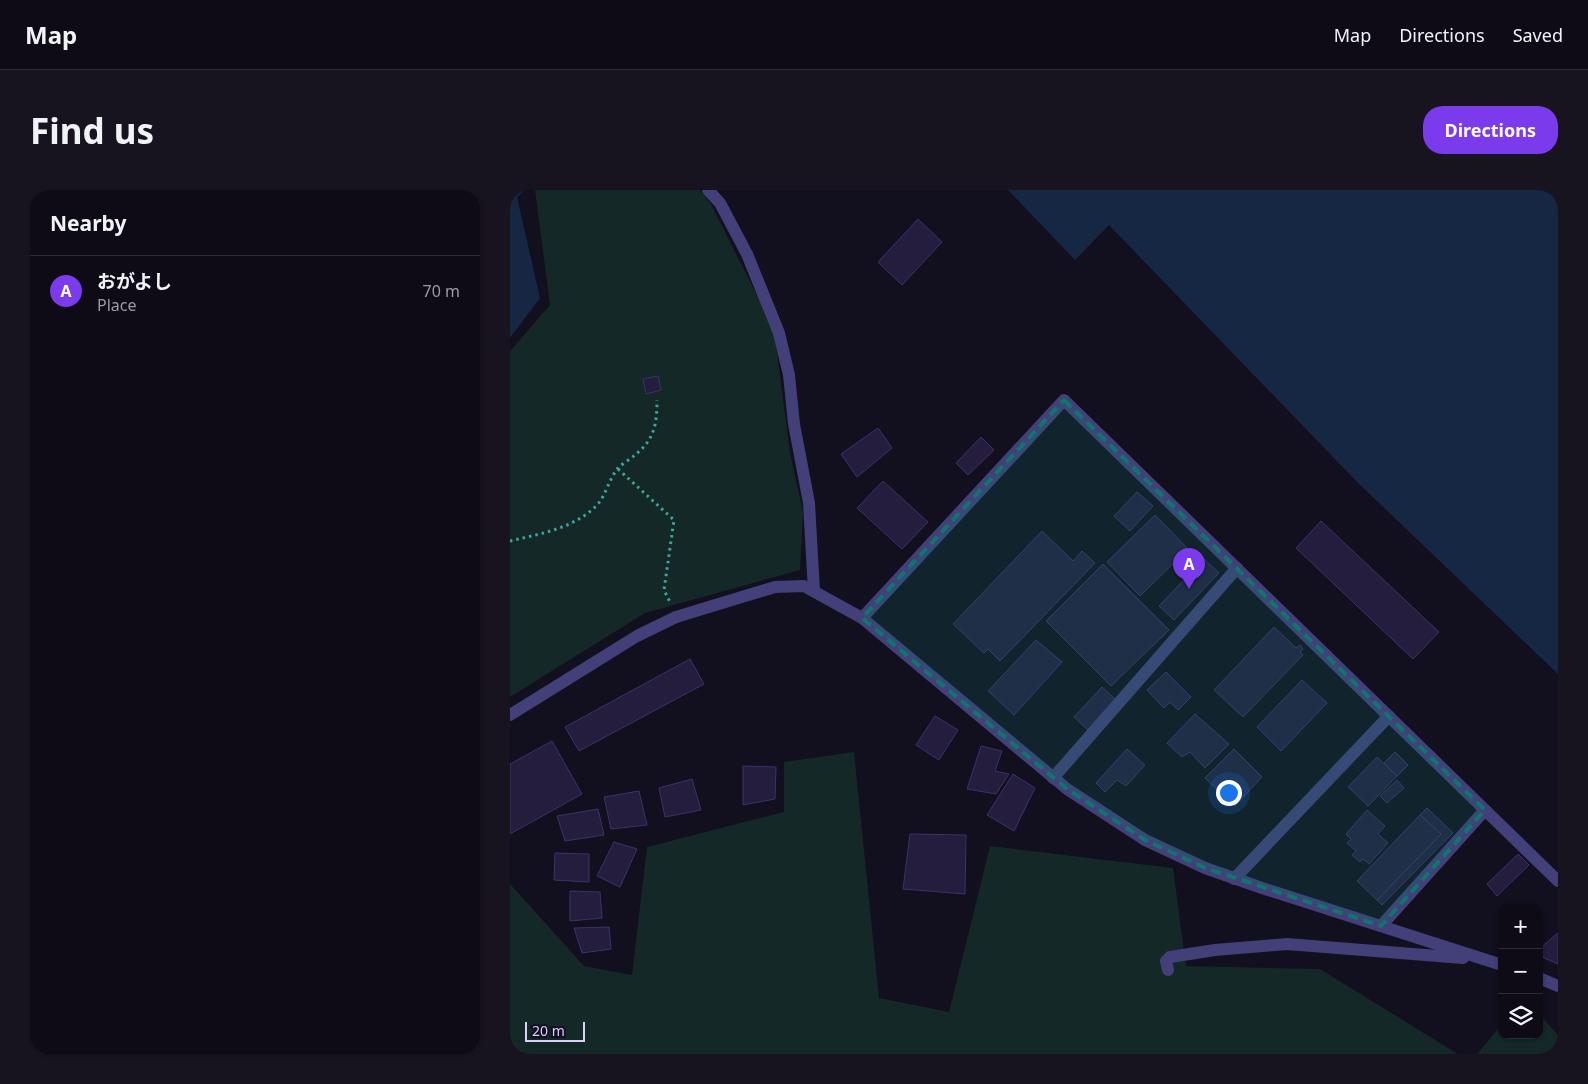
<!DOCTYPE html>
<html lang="en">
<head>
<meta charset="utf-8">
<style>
  body { margin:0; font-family:"Noto Sans","Noto Sans JP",sans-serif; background:#171420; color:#f1f3f6 }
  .controls { position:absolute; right:15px; bottom:15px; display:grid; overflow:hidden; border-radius:10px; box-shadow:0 1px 4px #0004 }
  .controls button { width:45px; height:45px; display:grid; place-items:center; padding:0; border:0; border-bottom:1px solid #2e2b36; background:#0e0b17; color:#f1f3f6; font:25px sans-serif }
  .scale { position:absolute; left:15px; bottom:12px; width:60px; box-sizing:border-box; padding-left:5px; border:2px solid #d7d2fa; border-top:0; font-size:14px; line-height:18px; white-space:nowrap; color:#d7d2fa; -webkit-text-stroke:4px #120f1f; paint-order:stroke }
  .you { position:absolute; left:718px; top:602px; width:18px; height:18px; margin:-12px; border:4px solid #fff; border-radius:50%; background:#1a73e8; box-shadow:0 0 0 8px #1a73e833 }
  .badge { display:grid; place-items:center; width:32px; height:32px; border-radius:50%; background:#7c3aed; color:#fff; font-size:16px; font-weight:700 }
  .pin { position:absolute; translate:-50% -41px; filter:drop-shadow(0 1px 2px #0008) }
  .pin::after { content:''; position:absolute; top:26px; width:18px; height:15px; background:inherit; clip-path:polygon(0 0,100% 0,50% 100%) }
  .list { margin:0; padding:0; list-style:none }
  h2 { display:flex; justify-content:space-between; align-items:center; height:65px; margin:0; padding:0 20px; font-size:21px }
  h2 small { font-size:16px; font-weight:400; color:#9b9ba1 }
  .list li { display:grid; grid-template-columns:32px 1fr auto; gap:15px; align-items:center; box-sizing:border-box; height:70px; padding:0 20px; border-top:1px solid #2e2b36 }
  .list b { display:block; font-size:19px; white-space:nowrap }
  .list p { margin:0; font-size:16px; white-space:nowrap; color:#9b9ba1 }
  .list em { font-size:16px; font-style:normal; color:#9b9ba1 }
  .icon { flex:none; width:28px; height:28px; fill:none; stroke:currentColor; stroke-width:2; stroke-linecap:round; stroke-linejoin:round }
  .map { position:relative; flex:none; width:1048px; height:864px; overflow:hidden; border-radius:20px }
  header { display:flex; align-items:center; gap:30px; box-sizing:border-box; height:70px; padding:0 25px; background:#0e0b17; border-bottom:1px solid #2e2b36 }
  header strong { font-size:24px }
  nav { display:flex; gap:28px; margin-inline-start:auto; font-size:18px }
  .intro { display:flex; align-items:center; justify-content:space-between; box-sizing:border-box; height:120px; padding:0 30px }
  h1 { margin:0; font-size:35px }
  .button { padding:12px 22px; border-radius:20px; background:#7c3aed; color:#fff; font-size:18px; font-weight:700 }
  main { display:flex; gap:30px; padding:0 30px }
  aside { flex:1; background:#0e0b17; border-radius:20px; box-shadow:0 1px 4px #0004 }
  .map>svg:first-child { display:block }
  .green { fill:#132827 }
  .water { fill:#152743 }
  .building { fill:#241d3e; stroke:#3d3267 }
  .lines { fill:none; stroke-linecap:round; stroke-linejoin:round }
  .path { stroke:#3ba59e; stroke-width:3; stroke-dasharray:2.5 4; stroke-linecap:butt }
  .minor { stroke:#423f79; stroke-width:12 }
  .marked { fill:#0f766e; fill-opacity:0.2; stroke:#0f766e; stroke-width:4; stroke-dasharray:10 6; stroke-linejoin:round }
</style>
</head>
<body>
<header>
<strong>Map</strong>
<nav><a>Map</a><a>Directions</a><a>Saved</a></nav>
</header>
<div class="intro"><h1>Find us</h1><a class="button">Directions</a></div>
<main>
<aside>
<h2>Nearby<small></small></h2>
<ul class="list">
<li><span class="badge">A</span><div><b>おがよし</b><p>Place</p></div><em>70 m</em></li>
</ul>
</aside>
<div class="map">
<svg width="1048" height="864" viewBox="0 0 1048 864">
  <rect width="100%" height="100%" fill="#120f1f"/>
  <!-- green -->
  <g class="green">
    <path d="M25,0H190L201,14L264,139L280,263L293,322L290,380L135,423L0,507V161L40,115Z"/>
    <path d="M344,562L369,808L439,822L480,656L663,678L676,776L810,779L948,864H0V694L74,776L122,785L137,657L274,622V572Z"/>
    <path d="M1029,824L1048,845V864H967L992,834V845H1029Z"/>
  </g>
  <!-- water -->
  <g class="water">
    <path d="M0,0H15L7,7L30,108L0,148Z"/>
    <path d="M498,0H1048V484L848,293L599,35L565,70Z"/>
  </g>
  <!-- building -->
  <g class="building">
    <path d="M408,29L432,52L392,95L368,72Z"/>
    <path d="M148,186L151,200L136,204L133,189Z"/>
    <path d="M368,238L382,258L347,287L331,264Z"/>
    <path d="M471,247L484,260L458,285L446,273Z"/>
    <path d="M373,291L418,332L392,359L347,318Z"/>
    <path d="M627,302L643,316L620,341L604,326Z"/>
    <path d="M645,325L678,359L630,406L597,372Z"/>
    <path d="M811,331L929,442L903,469L786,358Z"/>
    <path d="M532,341L563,371L572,361L585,373L490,471L478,459L474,463L443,434Z"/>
    <path d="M694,369L709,383L664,430L649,416Z"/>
    <path d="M593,374L659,440L601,496L536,431Z"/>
    <path d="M764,437L786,458L790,455L793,459L790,462L793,465L733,527L704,500Z"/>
    <path d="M526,450L552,472L504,525L478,501Z"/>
    <path d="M180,469L194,494L69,561L55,537Z"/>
    <path d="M656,482L681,507L668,520L660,512L654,518L637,500Z"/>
    <path d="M792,490L817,513L771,561L747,537Z"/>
    <path d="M592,497L607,511L579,541L564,527Z"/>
    <path d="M685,524L719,554L695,578L680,562L672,567L657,553Z"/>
    <path d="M425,526L448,540L429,570L406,555Z"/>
    <path d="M42,551L72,604L0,644V574Z"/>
    <path d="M471,556L492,561L485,581L499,584L486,604L457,599Z"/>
    <path d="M617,559L635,575L616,596L607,590L595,602L586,593Z"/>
    <path d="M724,559L752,587L725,616L695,588Z"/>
    <path d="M885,562L898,575L887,586L874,573Z"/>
    <path d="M867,567L887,586L858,616L838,597Z"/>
    <path d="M233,576L266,577L265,609L233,615Z"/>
    <path d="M503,584L525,598L504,641L477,625Z"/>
    <path d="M182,589L191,620L155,627L149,598Z"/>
    <path d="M887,590L894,598L877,613L870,606Z"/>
    <path d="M129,601L137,635L101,639L94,607Z"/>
    <path d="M917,618L943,643L872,715L867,710L931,644L910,625Z"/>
    <path d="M88,619L94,645L55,651L47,626Z"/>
    <path d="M857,620L875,636L868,644L878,653L859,674L853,669L850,672L842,665L846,661L837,653L841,649L836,644Z"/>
    <path d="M910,625L931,644L867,710L847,691Z"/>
    <path d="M400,644L456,645L455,704L393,699Z"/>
    <path d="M104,652L127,659L110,697L87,686Z"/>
    <path d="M45,663L79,664V692L44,690Z"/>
    <path d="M1008,664L1019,675L987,706L977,694Z"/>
    <path d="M60,701L90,702L92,728L60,731Z"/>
    <path d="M99,737L101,759L72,763L64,738Z"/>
    <path d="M1048,743V774L1034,768L1029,759Z"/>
  </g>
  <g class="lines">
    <!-- path -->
    <g class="path">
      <path d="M108,279L164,330L154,400L161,414"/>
      <path d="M0,351C30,344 65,338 87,315C96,305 99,289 108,278C113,273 121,269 126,264C145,249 147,232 147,210"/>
    </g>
    <!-- minor -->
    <g class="minor">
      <path d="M198,0L210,13L237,64L269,143L279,185L284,234L299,313L304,401"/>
      <path d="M352,428L554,210L1048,691"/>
      <path d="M0,525L127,446L166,427L265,397L294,396L352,428L557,599L635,650L695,678L752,698L992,775"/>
      <path d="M543,588L727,378"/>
      <path d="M724,689L879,526"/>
      <path d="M871,736L975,620"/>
      <path d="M658,780L656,771L660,767L705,760L777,754L953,768"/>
      <path d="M1029,788L1048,796"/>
    </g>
  </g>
  <!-- marked area -->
  <path class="marked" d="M554,210L975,620L871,736L695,678L635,650L557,599L352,428Z"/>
</svg>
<div class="controls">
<button>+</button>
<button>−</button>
<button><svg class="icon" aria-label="layers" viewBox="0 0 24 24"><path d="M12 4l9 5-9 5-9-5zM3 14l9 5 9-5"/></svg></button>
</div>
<div class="scale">20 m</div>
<div class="you"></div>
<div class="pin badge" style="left:679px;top:399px">A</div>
</div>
</main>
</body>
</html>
